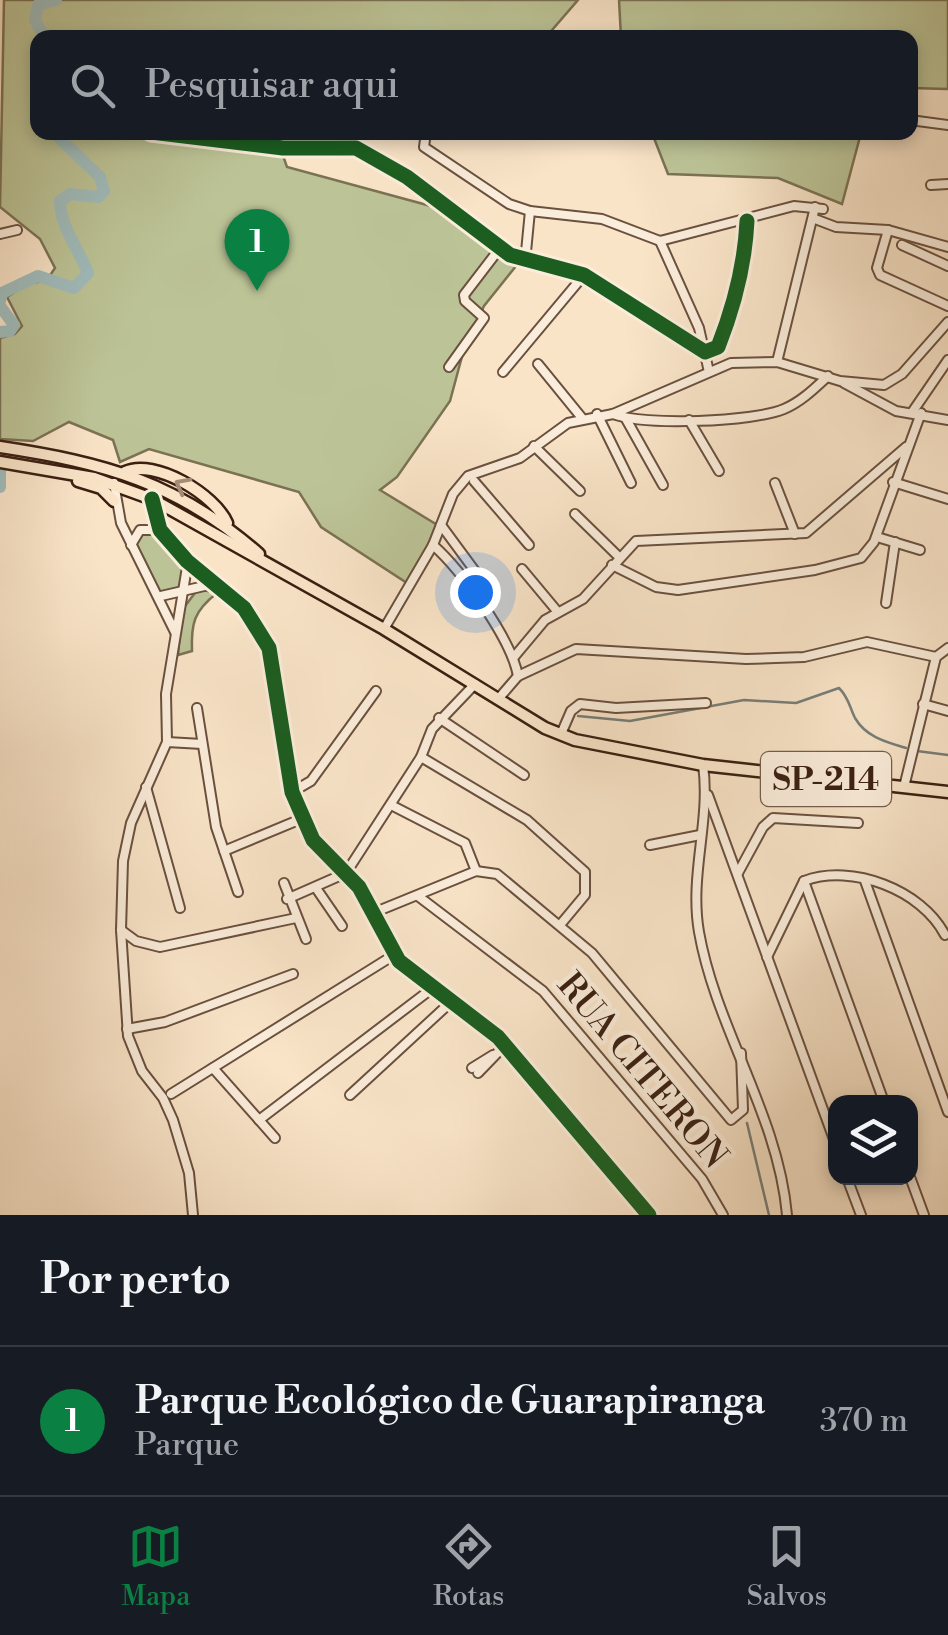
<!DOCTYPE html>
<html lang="pt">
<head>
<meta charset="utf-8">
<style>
  body { margin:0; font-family:"Libre Bodoni",serif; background:#20242c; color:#f1f3f6 }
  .controls { position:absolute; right:30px; bottom:30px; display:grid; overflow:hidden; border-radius:20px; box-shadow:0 5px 15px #0003 }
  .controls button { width:90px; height:90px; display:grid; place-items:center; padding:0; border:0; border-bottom:2px solid #363941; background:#171b24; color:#f1f3f6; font:50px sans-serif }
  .you { position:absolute; left:475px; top:592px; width:35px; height:35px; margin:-25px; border:8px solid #fff; border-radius:50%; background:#1a73e8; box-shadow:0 0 0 15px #1a73e833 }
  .badge { display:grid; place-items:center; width:65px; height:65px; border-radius:50%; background:#0b8043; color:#fff; font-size:32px; font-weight:700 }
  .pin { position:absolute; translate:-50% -82px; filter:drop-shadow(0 2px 5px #0008) }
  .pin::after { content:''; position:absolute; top:52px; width:35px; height:30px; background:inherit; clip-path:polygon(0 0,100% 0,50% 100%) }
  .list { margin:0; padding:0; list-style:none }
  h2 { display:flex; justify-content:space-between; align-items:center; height:130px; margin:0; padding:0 40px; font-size:42px }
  h2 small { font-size:32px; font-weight:400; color:#9ea1a6 }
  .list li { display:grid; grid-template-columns:65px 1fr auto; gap:30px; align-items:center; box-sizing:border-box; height:150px; padding:0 40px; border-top:2px solid #363941 }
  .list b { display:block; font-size:38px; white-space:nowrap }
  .list p { margin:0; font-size:32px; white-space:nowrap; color:#9ea1a6 }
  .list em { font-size:32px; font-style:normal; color:#9ea1a6 }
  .icon { flex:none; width:55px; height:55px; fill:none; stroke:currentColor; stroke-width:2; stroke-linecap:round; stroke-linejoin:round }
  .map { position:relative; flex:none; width:948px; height:1215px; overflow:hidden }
  .search { position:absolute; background:#171b24; box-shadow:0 5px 15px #0003; left:30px; right:30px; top:30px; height:110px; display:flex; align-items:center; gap:25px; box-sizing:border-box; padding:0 35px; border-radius:20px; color:#9ea1a6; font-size:38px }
  .sheet { height:280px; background:#171b24 }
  nav { display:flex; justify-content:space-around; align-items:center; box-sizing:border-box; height:140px; border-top:2px solid #363941; background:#171b24; font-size:28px; color:#9ea1a6 }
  nav a { display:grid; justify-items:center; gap:5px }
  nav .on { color:#0b8043 }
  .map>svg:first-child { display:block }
  .green { fill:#bcc497; stroke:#7b7254; stroke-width:2.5 }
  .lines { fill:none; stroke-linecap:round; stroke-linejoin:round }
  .stream { stroke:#777e78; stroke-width:2.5 }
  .river { stroke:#a0bdbd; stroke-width:12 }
  .minor-casing { stroke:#6a503f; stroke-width:12 }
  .major-casing { stroke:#3a1f11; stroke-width:15 }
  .minor { stroke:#fbeddb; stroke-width:8 }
  .major { stroke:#f9e4c8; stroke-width:10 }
  .cycleway-casing { stroke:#fbeddb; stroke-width:21 }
  .cycleway { stroke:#1b5e20; stroke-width:15 }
  .oneway { stroke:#a38b76 }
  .labels { text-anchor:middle; stroke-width:9; stroke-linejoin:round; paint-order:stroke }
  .shield { fill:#fbeddb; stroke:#745d4e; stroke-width:2.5 }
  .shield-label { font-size:32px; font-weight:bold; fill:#3a1f11 }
  .street-label { font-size:35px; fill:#3a1f11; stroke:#fbeddb }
</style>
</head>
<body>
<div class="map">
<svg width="948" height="1215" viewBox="0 0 948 1215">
  <rect width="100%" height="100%" fill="#f9e4c8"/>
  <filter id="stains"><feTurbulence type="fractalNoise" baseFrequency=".002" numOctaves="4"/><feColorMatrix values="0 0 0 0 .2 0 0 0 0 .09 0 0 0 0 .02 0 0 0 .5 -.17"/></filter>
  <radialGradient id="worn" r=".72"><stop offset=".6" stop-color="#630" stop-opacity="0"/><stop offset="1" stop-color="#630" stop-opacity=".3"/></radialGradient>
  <!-- green -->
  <g class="green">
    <path d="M4,0H578L546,37L38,38V132L275,133L287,167L449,211L520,261L484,306L464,349L450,401L397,477L380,490L439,526L433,545L407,583L321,527L299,492L149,449L120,462L113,440L69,422L33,441L0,439V338L15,334L22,326L7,297L28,284L47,280L55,268L40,239L0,207Z"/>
    <path d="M619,0H948V89L911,88L910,38L621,37Z"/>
    <path d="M652,133V132L861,133L842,204L778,178L668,174Z"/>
    <path d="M160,531L186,560L184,590L161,596L133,547L137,534Z"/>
    <path d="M198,589L217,593C194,611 191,623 192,651L178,655L182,610Z"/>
  </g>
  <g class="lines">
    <!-- stream -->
    <g class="stream">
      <path d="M578,716L630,721L744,700L796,703L839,688C849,698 849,706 855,718C866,737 886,742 906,748"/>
      <path d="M917,751L948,755"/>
      <path d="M747,1123L769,1215"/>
    </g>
    <!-- river -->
    <g class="river">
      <path d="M45,38L35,20L38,5L56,0"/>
      <path d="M0,301L2,293L38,276L74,288L88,273C79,249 60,227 60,201L70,194L98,197L104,191L100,177L53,132"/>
      <path d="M0,306L14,325L10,331L0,332"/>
      <path d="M0,470V487"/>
    </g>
    <!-- minor casing -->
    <g class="minor-casing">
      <g id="minor">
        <path d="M910,120L948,125"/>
        <path d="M151,132L283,148H356L407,177L510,255L584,275L705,352L718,347C733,309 745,263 747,221"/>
        <path d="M426,132L424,147L509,204L530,211L602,219L660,241L794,206L823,209"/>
        <path d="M931,185L948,184"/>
        <path d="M815,219L836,227L888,230L948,247"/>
        <path d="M888,230L877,268L880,275L948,306"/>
        <path d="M0,234L17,230"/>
        <path d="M660,241L699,328L709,372"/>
        <path d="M902,245L948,266"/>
        <path d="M525,262L530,211"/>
        <path d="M777,362L815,207"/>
        <path d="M538,364L582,418"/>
        <path d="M449,367L484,318L465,301L464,295L500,248"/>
        <path d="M503,372L584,275"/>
        <path d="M844,383L896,411L948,420"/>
        <path d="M913,411L948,360"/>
        <path d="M597,414L631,483"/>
        <path d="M613,414C644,426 753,422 784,409C801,402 815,388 828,376"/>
        <path d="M626,419L663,485"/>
        <path d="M689,420L719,471"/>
        <path d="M534,446L580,491"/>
        <path d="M474,481L529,545"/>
        <path d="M893,482L948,499"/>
        <path d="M114,483L121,523L175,632"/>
        <path d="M775,483L795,534"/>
        <path d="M152,499L160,530L187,561L244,608L269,648L292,792L313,840L359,887L399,961L498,1037L649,1215"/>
        <path d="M575,514L619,557"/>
        <path d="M441,525L486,586"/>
        <path d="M877,537L920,550"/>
        <path d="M131,545L140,530H160"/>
        <path d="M433,545C461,570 511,638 518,676"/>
        <path d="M188,561L166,694L167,742L131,823L123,861L121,930L128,1036L142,1071L163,1098L173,1120L189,1173L193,1215"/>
        <path d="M612,565L656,587L678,590L815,570L861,558L874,542L921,413"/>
        <path d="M522,569L557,611"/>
        <path d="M161,596L213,584"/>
        <path d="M886,603L895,542"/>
        <path d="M384,629L433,545L453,494L468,476L520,458L568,423L613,414L731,363L777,362L840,381L884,385L902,374L948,322"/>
        <path d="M514,657L545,620L583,599L636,541L806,533L906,447"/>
        <path d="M499,698L518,676L576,649L746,659L804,657L867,642L936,657"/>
        <path d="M923,704L948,711"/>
        <path d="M197,708L216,827L238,892"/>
        <path d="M439,718L524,775"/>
        <path d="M561,734L571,711L580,704L616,708L706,703"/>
        <path d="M167,742L202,744"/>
        <path d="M421,757L527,820L585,872V895L560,925"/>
        <path d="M703,765C711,820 689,875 699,932C716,1029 778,1114 787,1215"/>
        <path d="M146,787L180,908"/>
        <path d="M904,787L936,657L948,648"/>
        <path d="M292,792L311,781L376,691"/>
        <path d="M708,795L836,1145"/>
        <path d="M391,805L465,843L476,871"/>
        <path d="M650,845L700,835"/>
        <path d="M224,851L301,819"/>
        <path d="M738,873L763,827L773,818L858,823"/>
        <path d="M804,881L884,1102"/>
        <path d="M865,881L948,1112"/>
        <path d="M284,883L306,939"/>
        <path d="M316,888L342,926"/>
        <path d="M418,896L543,991L702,1179L723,1215"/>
        <path d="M287,899L346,873L421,757L432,729L475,684"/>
        <path d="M373,913L476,871L497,874L592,953L731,1120L743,1110L741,1053"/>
        <path d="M121,930L136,941L160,947L296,918"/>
        <path d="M767,957L804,881C852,863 922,890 945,935"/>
        <path d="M127,1029L165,1022L293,974"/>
        <path d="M213,1068L275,1138"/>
        <path d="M472,1068L493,1055"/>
        <path d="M478,1073L505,1045"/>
        <path d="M171,1094L394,955"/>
        <path d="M350,1095L452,1001"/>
        <path d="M259,1120L434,987"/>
        <path d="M910,1177L924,1215"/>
        <path d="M847,1178L861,1215"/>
      </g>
    </g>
    <!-- major casing -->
    <g class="major-casing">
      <g id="major">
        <path d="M0,447C105,463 177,482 259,554"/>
        <path d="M0,462L94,478L152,499L384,629L545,728L575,740L703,765L948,792"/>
        <path d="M125,472C155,458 215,495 227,523"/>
        <path d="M78,481L101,488L114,501"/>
      </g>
    </g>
    <!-- minor -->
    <use href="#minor" class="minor"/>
    <!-- major -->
    <use href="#major" class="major"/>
    <!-- cycleway casing -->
    <g class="cycleway-casing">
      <g id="cycleway">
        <path d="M151,132L283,148H356L407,177L510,255L584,275L705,352L718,347C733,309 745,263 747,221"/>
        <path d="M152,499L160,530L187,561L244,608L269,648L292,792L313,840L359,887L399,961L498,1037L649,1215"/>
      </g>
    </g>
    <!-- cycleway -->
    <use href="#cycleway" class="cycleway"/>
  </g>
  <!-- one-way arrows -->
  <defs><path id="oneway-chevron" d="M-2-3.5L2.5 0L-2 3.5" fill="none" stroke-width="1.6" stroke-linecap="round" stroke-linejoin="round" transform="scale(2.5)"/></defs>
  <use class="oneway" href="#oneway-chevron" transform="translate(182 485) rotate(-152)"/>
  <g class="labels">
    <!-- shield labels -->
    <rect class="shield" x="761" y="752" width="130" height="54" rx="8"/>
    <g class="shield-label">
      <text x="826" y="790">SP-214</text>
    </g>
    <!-- street labels -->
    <g class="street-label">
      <text transform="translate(643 1070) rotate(50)" y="12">RUA CITERON</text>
    </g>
  </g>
  <rect width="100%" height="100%" filter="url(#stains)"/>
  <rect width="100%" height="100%" fill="url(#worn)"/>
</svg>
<div class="controls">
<button><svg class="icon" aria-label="layers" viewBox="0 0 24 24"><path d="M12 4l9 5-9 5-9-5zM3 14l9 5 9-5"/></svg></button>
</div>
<div class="you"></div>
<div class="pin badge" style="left:257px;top:291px">1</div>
<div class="search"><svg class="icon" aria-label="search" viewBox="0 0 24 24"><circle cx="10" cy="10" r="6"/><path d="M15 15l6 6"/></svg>Pesquisar aqui</div>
</div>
<section class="sheet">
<h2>Por perto<small></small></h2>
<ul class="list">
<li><span class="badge">1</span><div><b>Parque Ecológico de Guarapiranga</b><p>Parque</p></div><em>370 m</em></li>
</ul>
</section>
<nav>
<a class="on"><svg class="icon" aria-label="map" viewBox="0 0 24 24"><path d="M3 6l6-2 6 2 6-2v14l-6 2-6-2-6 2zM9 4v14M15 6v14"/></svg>Mapa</a>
<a><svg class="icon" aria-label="directions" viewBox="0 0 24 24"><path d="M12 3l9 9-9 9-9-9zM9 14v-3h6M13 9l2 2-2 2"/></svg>Rotas</a>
<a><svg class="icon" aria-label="saved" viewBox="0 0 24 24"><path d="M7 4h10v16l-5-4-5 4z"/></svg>Salvos</a>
</nav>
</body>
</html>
